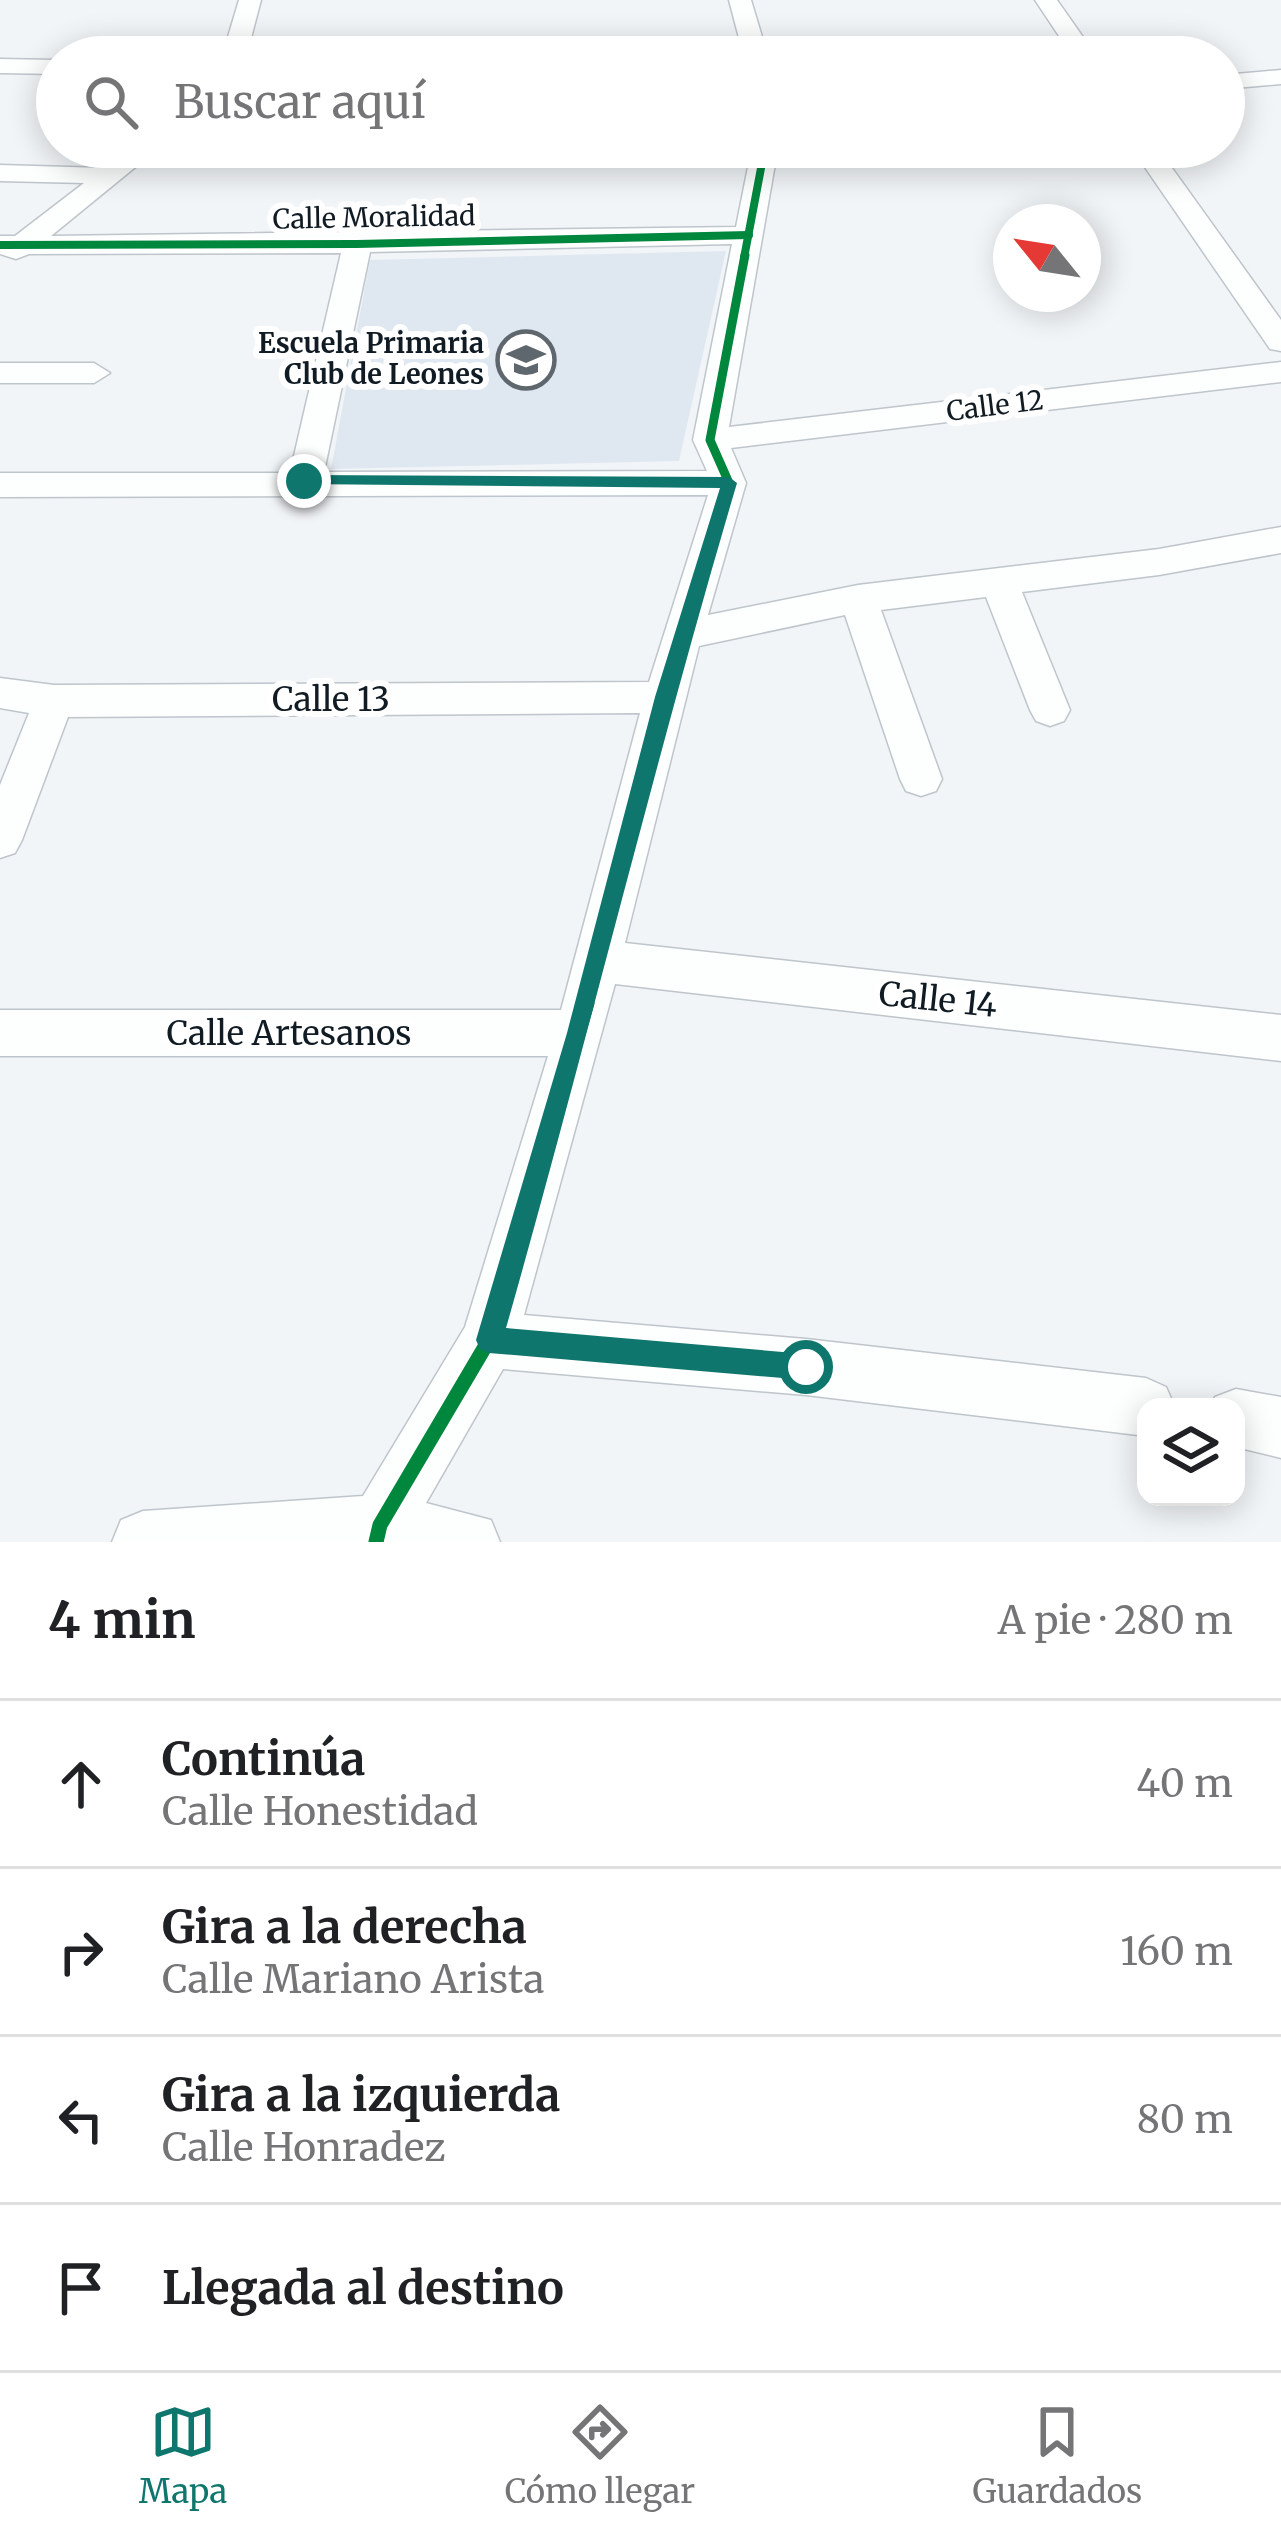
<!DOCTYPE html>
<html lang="es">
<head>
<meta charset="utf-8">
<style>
  body { margin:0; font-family:Merriweather,serif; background:#f6f6f6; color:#202124 }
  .controls { position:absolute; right:36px; bottom:36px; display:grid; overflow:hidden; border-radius:24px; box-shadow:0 6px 30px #0003 }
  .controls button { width:108px; height:108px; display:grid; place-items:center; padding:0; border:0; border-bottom:3px solid #e0e0e0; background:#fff; color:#202124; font:60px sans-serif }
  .compass { position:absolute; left:993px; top:204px; width:108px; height:108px; border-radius:50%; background:#fff; box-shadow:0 6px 30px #0003; rotate:300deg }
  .stop { position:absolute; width:36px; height:36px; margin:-27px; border:9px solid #0f766e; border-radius:50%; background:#fff }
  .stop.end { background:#0f766e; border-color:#fff; box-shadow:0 3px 12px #0008 }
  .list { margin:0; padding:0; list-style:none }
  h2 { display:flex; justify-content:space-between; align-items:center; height:156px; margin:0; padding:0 48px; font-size:51px }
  h2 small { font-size:39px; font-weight:400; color:#757577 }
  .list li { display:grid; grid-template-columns:78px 1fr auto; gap:36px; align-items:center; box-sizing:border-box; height:168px; padding:0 48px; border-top:3px solid #e0e0e0 }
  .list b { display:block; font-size:45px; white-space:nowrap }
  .list p { margin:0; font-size:39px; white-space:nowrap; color:#757577 }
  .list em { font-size:39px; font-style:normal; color:#757577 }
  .icon { flex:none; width:66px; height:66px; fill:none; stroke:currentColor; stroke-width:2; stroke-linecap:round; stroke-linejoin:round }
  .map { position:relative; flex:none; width:1281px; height:1542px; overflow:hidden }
  .search { position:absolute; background:#fff; box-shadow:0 6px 30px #0003; left:36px; right:36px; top:36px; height:132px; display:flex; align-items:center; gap:30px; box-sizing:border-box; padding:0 42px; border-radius:66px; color:#757577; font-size:45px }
  .sheet { height:828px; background:#fff }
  nav { display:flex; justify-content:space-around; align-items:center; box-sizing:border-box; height:168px; border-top:3px solid #e0e0e0; background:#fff; font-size:33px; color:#757577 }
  nav a { display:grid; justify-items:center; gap:6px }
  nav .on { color:#0f766e }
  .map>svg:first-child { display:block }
  .built { fill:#dfe8f1 }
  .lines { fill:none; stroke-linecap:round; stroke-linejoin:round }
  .minor-casing { stroke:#bec5cb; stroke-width:3 }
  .minor { fill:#fdfefe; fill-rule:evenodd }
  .cycleway-far3-casing { stroke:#fff; stroke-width:12 }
  .cycleway-far2-casing { stroke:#fff; stroke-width:15 }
  .cycleway-far1-casing { stroke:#fff; stroke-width:20 }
  .cycleway-casing { stroke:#fff; stroke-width:22 }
  .cycleway-far3 { stroke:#00873e; stroke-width:8 }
  .cycleway-far2 { stroke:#00873e; stroke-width:9 }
  .cycleway-far1 { stroke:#00873e; stroke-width:12 }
  .cycleway { stroke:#00873e; stroke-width:15 }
  .route { fill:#0f766e }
  .labels { text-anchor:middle; stroke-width:12; stroke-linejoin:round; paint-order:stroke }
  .far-street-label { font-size:27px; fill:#101b24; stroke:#fff }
  .far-poi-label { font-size:27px; font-weight:bold; fill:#101b24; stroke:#fff; text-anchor:end }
  .street-label { font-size:33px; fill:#101b24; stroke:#fff }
</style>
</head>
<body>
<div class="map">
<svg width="1281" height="1542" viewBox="0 0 1281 1542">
  <rect width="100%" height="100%" fill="#f2f5f8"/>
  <!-- built -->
  <path class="built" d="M726,251L679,461L331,469L370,260Z"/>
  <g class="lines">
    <!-- minor casing -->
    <g class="minor-casing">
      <g id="minor">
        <path d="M239,0H261L246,57H222Z"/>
        <path d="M729,0H751L768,57H744Z"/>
        <path d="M1035,0H1057L1097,57H1073Z"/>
        <path d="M0,59L57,60V74L0,73Z"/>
        <path d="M1281,70V84L1224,89V75Z"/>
        <path d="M130,147H160L51,236L736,227L752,147H778L729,427L1281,362V382L731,448L746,483L708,615L858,585L1159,549L1281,527V553L1159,575L1022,592L1070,710L1064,721L1050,726L1036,721L1030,710L986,597L881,610L942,779L936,791L921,796L906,791L900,779L845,615L699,646L625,943L1281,1015V1061L615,984L524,1315L806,1339L1146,1378L1166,1387L1175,1407H1146V1436L806,1395L503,1369L426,1503L491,1520L500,1542H112L121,1520L143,1511L363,1496L465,1327L548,1056H0V1010H561L640,713L68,717L22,840L15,853L0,858V785L29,713L0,708V678L54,685L649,682L708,495L0,497V473H290L341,253L29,254L16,259L0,254V236H15L84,183L0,181V165L104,168ZM732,244L693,440L707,471L324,472L370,252Z"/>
        <path d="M1131,147H1157L1281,320V351L1270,349Z"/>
        <path d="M0,363H94L110,373L94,383H0Z"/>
        <path d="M1236,1389L1281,1397V1458L1236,1447V1407H1211L1215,1397Z"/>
      </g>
    </g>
    <!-- minor -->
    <use href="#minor" class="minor"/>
    <!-- cycleway-far3 casing -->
    <g class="cycleway-far3-casing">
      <g id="cycleway-far3">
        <path d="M0,245L357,244L749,235"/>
        <path d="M744,258L765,147"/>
      </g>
    </g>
    <!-- cycleway-far2 casing -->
    <g class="cycleway-far2-casing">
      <path id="cycleway-far2" d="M698,586L729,483L710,440L745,255"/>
    </g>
    <!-- cycleway-far1 casing -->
    <g class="cycleway-far1-casing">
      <path id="cycleway-far1" d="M586,1006L664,697L699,583"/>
    </g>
    <!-- cycleway casing -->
    <g class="cycleway-casing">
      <path id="cycleway" d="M376,1542L380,1525L489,1340L587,1003"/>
    </g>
    <!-- cycleway-far3 -->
    <use href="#cycleway-far3" class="cycleway-far3"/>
    <!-- cycleway-far2 -->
    <use href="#cycleway-far2" class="cycleway-far2"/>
    <!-- cycleway-far1 -->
    <use href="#cycleway-far1" class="cycleway-far1"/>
    <!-- cycleway -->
    <use href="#cycleway" class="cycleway"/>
  </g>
  <!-- route -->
  <path class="route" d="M304,475L729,477L737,483C654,763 586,1047 506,1328L806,1354L815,1358L819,1367L815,1376L806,1380L489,1353L480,1349L476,1340L567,1033L655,697L720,488L299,484V477Z"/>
  <!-- icons -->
  <defs>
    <g id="school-ring" transform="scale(3)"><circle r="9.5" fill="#fff" stroke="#5f676e" stroke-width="1.5"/><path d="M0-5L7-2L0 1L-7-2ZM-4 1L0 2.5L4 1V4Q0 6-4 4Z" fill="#5f676e"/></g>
  </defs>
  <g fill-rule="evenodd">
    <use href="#school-ring" x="526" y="360"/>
  </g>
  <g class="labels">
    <!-- far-street labels -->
    <g class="far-street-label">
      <text transform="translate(374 218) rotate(-1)" y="9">Calle Moralidad</text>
      <text transform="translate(995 406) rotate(-7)" y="9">Calle 12</text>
    </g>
    <!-- far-poi labels -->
    <g class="far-poi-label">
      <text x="484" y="353">Escuela Primaria<tspan x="484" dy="31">Club de Leones</tspan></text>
    </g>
    <!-- street labels -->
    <g class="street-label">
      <text x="331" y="711">Calle 13</text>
      <text transform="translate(938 999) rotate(6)" y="12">Calle 14</text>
      <text x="289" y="1045">Calle Artesanos</text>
    </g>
  </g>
</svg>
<div class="controls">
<button><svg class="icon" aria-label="layers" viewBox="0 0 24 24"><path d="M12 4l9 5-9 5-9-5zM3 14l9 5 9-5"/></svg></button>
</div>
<svg class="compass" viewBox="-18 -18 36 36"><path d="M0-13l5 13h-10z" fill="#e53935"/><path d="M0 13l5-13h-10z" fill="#757577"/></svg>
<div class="stop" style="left:806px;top:1367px"></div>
<div class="stop end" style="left:304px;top:481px"></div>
<div class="search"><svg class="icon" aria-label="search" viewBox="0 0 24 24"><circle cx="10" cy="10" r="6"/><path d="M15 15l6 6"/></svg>Buscar aquí</div>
</div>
<section class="sheet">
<h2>4 min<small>A pie · 280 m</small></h2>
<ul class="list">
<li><svg class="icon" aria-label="ahead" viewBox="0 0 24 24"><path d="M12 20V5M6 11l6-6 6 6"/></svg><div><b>Continúa</b><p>Calle Honestidad</p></div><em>40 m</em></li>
<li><svg class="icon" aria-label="right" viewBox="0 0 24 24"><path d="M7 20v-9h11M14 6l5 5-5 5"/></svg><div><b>Gira a la derecha</b><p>Calle Mariano Arista</p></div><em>160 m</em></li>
<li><svg class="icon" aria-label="left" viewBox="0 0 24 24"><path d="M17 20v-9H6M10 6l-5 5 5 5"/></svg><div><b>Gira a la izquierda</b><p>Calle Honradez</p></div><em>80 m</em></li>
<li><svg class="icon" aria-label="arrive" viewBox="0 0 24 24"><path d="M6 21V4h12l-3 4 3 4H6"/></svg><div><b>Llegada al destino</b></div></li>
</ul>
</section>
<nav>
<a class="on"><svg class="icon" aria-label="map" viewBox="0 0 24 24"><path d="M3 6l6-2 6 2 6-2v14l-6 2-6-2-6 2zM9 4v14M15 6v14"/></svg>Mapa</a>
<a><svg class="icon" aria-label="directions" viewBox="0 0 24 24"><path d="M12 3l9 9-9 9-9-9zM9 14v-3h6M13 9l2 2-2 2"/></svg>Cómo llegar</a>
<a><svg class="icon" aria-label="saved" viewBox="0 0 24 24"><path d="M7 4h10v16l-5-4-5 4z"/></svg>Guardados</a>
</nav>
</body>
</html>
